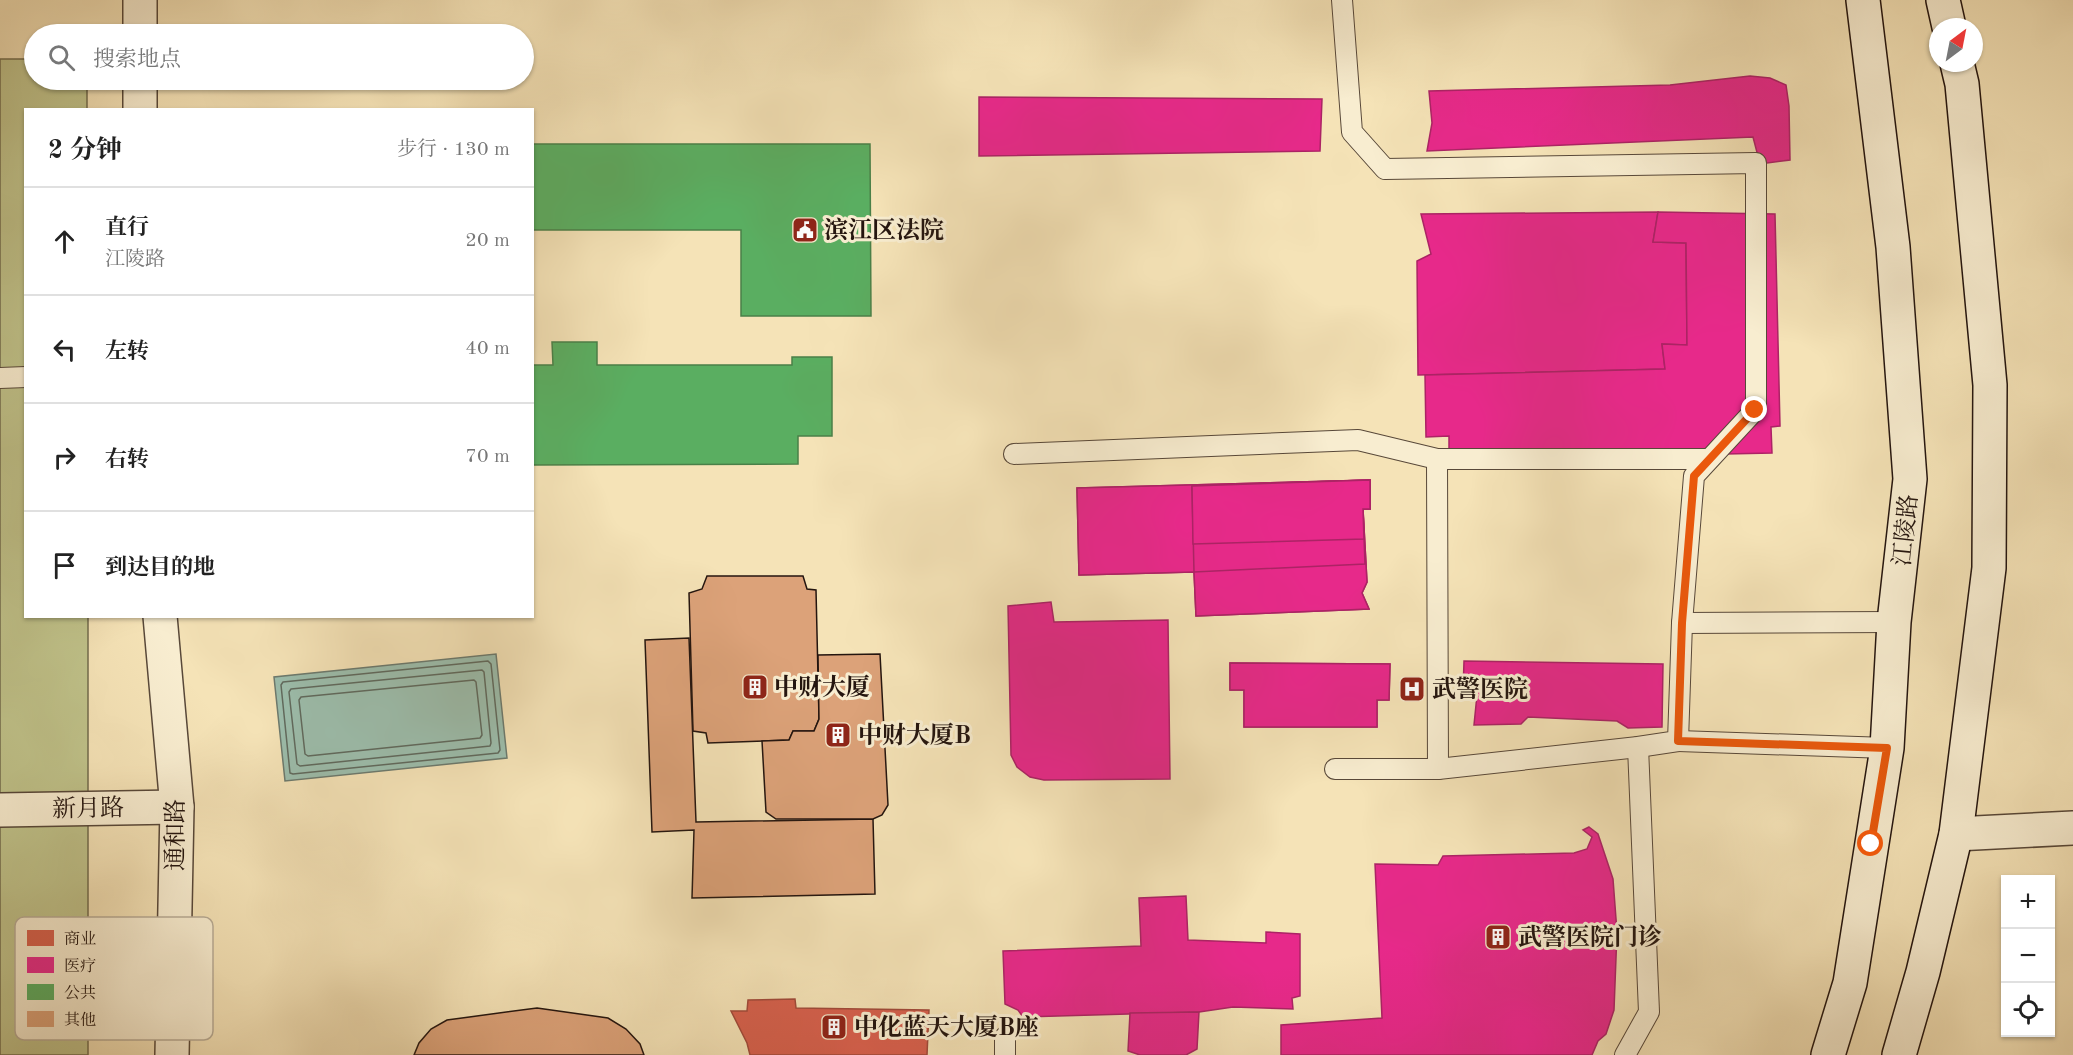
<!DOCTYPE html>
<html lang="zh">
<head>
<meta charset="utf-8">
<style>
  body { margin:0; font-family:"Old Standard TT","Noto Serif SC",serif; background:#f2f2f2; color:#222 }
  .controls { position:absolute; right:18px; bottom:18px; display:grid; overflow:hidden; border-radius:0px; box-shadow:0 2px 4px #0004 }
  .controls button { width:54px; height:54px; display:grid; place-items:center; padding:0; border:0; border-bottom:2px solid #e0e0e0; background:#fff; color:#222; font:30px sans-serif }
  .compass { position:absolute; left:1929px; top:18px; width:54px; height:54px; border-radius:50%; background:#fff; box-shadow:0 2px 4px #0004; rotate:32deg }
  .stop { position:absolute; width:18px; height:18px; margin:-14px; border:4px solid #ea580c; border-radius:50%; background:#fff }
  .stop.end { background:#ea580c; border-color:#fff; box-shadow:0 2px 6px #0008 }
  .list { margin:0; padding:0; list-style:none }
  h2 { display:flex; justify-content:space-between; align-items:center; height:78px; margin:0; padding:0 24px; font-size:26px }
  h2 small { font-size:20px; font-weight:400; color:#767676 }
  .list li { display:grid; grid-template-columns:39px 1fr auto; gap:18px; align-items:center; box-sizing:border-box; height:108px; padding:0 24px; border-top:2px solid #e0e0e0 }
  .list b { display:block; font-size:22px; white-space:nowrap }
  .list p { margin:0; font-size:20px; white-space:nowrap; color:#767676 }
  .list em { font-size:20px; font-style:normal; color:#767676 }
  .icon { flex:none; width:33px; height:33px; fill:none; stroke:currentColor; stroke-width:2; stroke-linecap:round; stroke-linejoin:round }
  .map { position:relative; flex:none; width:2073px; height:1055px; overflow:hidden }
  .search { position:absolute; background:#fff; box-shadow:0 2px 4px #0004; left:24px; top:24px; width:510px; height:66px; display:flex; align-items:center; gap:15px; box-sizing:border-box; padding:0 21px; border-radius:33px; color:#767676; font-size:22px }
  .panel { position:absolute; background:#fff; box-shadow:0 2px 4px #0004; left:24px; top:108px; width:510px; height:510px; border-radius:0px }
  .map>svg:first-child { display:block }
  .green { fill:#c0c38b; stroke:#726c4d; stroke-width:1.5 }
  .water { fill:#9cbead; stroke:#6c7a6e; stroke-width:1.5 }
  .shops { fill:#d6604d; stroke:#a14a3a; stroke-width:1.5 }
  .health { fill:#e7298a; stroke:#ac2365; stroke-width:1.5 }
  .public { fill:#5aae61; stroke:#4a8048; stroke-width:1.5 }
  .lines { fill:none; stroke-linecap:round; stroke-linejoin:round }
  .shore { stroke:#606a5e; stroke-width:1.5 }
  .building { fill:#dca279; stroke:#24150f; stroke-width:1.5 }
  .service-casing { stroke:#584839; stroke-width:22 }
  .minor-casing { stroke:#584839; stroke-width:36 }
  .tertiary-casing { stroke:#584839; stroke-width:36 }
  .secondary-casing { stroke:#24150f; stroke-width:36 }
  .service { stroke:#f8edd0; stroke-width:20 }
  .minor { stroke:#f8edd0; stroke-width:33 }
  .tertiary { stroke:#f8edd0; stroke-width:33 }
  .secondary { stroke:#f8edd0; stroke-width:33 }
  .route { stroke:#ea580c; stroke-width:8 }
  .labels { text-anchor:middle; stroke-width:6; stroke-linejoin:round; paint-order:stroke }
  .poi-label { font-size:24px; font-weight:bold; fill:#24150f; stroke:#f8edd0; text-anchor:start }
  .street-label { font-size:24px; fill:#24150f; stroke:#f8edd0 }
  .key { fill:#f8edd0; stroke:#b8ac96; stroke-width:1.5 }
  .key-label { font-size:16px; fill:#24150f }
</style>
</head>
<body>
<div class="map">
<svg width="2073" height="1055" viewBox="0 0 2073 1055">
  <rect width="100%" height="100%" fill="#f5e3b7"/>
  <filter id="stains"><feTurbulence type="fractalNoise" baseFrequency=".00333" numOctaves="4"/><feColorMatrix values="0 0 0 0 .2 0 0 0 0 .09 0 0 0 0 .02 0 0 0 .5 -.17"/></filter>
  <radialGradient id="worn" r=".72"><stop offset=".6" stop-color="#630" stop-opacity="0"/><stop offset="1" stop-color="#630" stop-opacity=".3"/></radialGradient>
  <!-- green -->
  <path class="green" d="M0,59H34V80H87V109L26,110V616L88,617V1055H0Z"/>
  <!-- water -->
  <path class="water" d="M496,654L507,758L285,781L274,677Z"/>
  <!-- shops -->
  <path class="shops" d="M795,999L796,1008L929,1010L927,1055H750L747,1043L731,1011H747L748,1000Z"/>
  <!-- health -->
  <g class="health">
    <path d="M1750,76L1770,78L1786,85L1789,106L1790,160L1760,164L1753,137L1427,151L1432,123L1429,91L1670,85Z"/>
    <path d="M979,97L1322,99L1320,151L979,156Z"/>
    <path d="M1658,212L1653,242L1686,243L1687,345L1662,344L1665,369L1418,375L1417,261L1431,254L1421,214Z"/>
    <path d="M1658,212L1775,214L1780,426L1771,427L1772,453L1449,460V436L1426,437L1425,375L1665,369L1662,344L1687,345L1686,243L1653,242Z"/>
    <path d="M1370,480V509H1363L1367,582L1362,593L1369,609L1196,616L1194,572L1079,575L1077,488Z"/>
    <path d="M1370,480V509H1363L1367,582L1362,593L1369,609L1196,616L1194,572L1079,575L1077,488Z"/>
    <path d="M1370,480V509H1363L1365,564L1194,572L1192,486Z"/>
    <path d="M1370,480V509H1363L1364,539L1193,544L1192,486Z"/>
    <path d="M1051,602L1054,622L1168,620L1170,779L1044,780L1030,777L1017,767L1011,755L1008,606Z"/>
    <path d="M1464,661L1663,664L1662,727L1628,728L1617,721L1528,717L1521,724L1474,725L1477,695L1463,693Z"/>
    <path d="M1230,663L1390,664L1389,700H1377V727H1244V690H1230Z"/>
    <path d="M1230,663L1390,664L1389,700H1377V727H1244V690H1230Z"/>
    <path d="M1589,827L1598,834L1613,879L1617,932L1614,1010L1606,1034L1598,1041L1592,1055H1281V1025L1382,1018L1375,864L1438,865L1443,856L1574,853L1587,849L1592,837L1583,830Z"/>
    <path d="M1186,896L1188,940L1266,943V932L1300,934V996L1292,998L1293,1009L1233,1007L1199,1012L1023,1017L1018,1010L1005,1004L1003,951L1141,946L1139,898Z"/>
    <path d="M1199,1012L1197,1049L1186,1055H1140L1128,1051L1130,1013Z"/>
  </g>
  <!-- public -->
  <g class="public">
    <path d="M532,144H870L871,316H741V230H532Z"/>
    <path d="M552,342H597V365H792V357H832V436H798V464L532,465V365H553Z"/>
  </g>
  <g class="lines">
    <!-- shore -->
    <g class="shore">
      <path d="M488,661L491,664L500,750L498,753L293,774L290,773L281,685L283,682Z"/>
      <path d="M482,670L484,672L491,743L490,746L300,766L297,764L289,692L291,689Z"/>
      <path d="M474,680L476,682L482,735L480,738L308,756L305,754L299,700L301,697Z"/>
    </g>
  </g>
  <!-- building -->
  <g class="building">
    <path d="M707,576H803L807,589L816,590L819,719L814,731H793L789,740L708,743L706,733L693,731L689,593L702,589Z"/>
    <path d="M689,638L696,822L873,819L875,894L692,898L694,830L652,832L645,640Z"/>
    <path d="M880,654L888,805L882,815L873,819H776L766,812L762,741L789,740L793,731H814L819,719L818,655Z"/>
    <path d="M537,1008L608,1018L626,1029L640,1044L644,1055H414L419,1043L431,1029L447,1020Z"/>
  </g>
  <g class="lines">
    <!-- service casing -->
    <g class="service-casing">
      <g id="service">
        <path d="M0,378L26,377"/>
        <path d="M1014,454L1358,440L1437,459"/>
        <path d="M1682,623L1894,622"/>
        <path d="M1678,741L1887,748"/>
        <path d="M1335,769H1438L1638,747L1678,741L1682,623L1694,476L1756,409V163L1385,169L1352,132L1342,0"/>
        <path d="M1438,769L1437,459H1709"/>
        <path d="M1005,1037V1055"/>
        <path d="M1625,1055L1649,1012L1638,747"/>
      </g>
    </g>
    <!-- minor casing -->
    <g class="minor-casing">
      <g id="minor">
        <path d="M0,810L177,807"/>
        <path d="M1956,834L2073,828"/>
      </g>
    </g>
    <!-- tertiary casing -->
    <g class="tertiary-casing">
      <g id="tertiary">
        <path d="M140,34V0"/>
        <path d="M140,110V80"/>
        <path d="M160,616L177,807L172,1055"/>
      </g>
    </g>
    <!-- secondary casing -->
    <g class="secondary-casing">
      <g id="secondary">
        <path d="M1943,0L1949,27"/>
        <path d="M1828,1055L1850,983L1887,748L1894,622L1910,479L1893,247L1863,0"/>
        <path d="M1899,1055L1923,972L1956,834L1989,568L1990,385L1962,84L1957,63"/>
      </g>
    </g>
    <!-- service -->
    <use href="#service" class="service"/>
    <!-- minor -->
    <use href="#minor" class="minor"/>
    <!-- tertiary -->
    <use href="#tertiary" class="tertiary"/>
    <!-- secondary -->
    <use href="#secondary" class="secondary"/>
  </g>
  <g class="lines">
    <!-- route -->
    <path class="route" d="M1755,410L1694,476L1682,623L1678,741L1887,748L1871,844"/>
  </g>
  <!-- icons -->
  <defs>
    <g id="civic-square" transform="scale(1.35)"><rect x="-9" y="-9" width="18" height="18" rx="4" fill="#8f2418" stroke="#f8edd0"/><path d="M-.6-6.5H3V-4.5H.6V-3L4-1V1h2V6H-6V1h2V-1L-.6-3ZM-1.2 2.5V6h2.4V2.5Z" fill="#fff"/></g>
    <g id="building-square" transform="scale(1.35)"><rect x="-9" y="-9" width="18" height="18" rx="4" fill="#8f2418" stroke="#f8edd0"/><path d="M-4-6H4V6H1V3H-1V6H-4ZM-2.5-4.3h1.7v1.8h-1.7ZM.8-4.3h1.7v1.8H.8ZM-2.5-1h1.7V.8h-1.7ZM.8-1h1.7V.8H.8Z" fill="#fff"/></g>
    <g id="hospital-square" transform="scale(1.35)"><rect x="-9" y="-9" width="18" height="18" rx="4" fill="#8f2418" stroke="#f8edd0"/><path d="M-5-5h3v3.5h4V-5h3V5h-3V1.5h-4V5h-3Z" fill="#fff"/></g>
  </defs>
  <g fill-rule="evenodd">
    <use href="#civic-square" x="805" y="230"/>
    <use href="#building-square" x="755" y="687"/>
    <use href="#hospital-square" x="1412" y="689"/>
    <use href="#building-square" x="838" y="735"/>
    <use href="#building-square" x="1498" y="937"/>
    <use href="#building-square" x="834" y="1027"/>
  </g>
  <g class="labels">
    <!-- poi labels -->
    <g class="poi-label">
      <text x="824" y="238">滨江区法院</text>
      <text x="774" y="695">中财大厦</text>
      <text x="1432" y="697">武警医院</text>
      <text x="858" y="743">中财大厦B</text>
      <text x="1518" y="945">武警医院门诊</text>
      <text x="854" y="1035">中化蓝天大厦B座</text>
    </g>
    <!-- street labels -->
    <g class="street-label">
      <text transform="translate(1905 530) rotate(-84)" y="8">江陵路</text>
      <text transform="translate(88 808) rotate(-1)" y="8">新月路</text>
      <text transform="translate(175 835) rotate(-90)" y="8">通和路</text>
    </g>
  </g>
  <!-- legend -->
  <rect x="15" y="917" width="198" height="123" rx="9" class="key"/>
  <rect x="27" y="930" width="27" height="16" fill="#d6604d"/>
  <rect x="27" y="957" width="27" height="16" fill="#e7298a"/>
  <rect x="27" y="984" width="27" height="16" fill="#5aae61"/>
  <rect x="27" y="1011" width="27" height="16" fill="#dca279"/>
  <g class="key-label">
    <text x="64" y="944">商业</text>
    <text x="64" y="971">医疗</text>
    <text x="64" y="998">公共</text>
    <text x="64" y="1025">其他</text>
  </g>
  <rect width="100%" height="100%" filter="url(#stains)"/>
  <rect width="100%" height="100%" fill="url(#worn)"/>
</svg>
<div class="controls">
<button>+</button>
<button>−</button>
<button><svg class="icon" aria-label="locate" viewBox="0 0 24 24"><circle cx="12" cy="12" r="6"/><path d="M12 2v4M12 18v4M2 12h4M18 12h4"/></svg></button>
</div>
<svg class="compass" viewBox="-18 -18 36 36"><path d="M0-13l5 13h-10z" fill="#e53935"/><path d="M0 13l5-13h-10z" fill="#767676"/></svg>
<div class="stop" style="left:1871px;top:844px"></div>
<div class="stop end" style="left:1755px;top:410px"></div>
<div class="search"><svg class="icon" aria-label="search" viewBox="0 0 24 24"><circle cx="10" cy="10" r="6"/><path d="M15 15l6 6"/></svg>搜索地点</div>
<section class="panel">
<h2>2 分钟<small>步行 · 130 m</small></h2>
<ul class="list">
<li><svg class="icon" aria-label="ahead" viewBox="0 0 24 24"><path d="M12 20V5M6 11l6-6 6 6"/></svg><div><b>直行</b><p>江陵路</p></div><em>20 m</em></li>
<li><svg class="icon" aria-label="left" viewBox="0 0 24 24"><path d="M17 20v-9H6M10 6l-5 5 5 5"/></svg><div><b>左转</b></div><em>40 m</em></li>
<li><svg class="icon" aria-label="right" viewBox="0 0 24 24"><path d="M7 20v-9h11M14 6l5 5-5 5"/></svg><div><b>右转</b></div><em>70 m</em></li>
<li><svg class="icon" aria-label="arrive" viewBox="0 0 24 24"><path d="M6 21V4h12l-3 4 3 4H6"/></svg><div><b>到达目的地</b></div></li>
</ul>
</section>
</div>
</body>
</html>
